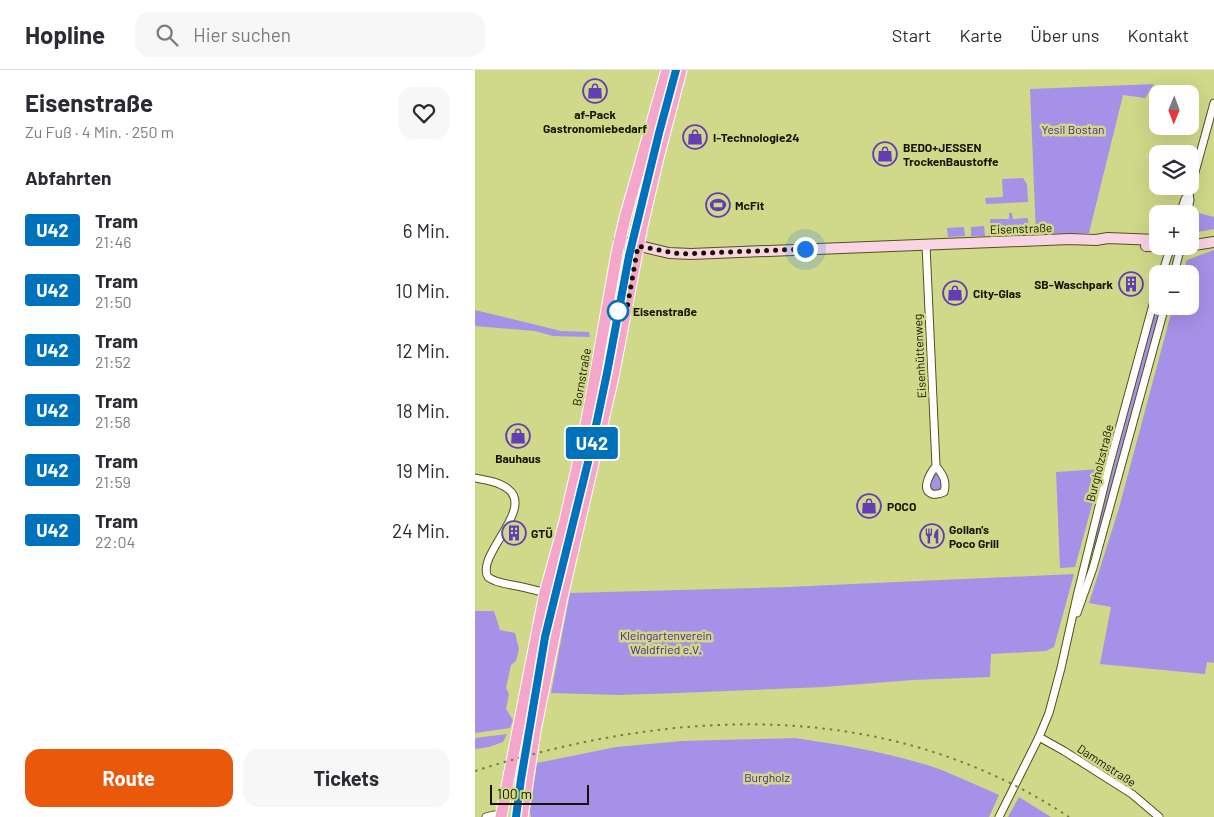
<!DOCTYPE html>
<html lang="de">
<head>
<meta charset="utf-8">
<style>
	body { margin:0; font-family:Barlow,sans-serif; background:#f7f7f7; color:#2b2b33; height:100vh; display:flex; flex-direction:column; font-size:19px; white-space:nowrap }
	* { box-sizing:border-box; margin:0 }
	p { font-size:16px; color:#7c7c81 }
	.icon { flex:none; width:28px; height:28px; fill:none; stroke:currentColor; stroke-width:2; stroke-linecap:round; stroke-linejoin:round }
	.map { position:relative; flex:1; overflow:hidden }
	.panel { display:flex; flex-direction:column; background:#fff; width:475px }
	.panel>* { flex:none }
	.badge { padding:0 10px; border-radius:4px; font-size:18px; line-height:32px }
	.needle { width:32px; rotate:181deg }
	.controls { position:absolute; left:674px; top:15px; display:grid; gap:10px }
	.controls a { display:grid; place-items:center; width:50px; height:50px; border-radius:10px; background:#fff; box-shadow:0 5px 20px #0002; font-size:25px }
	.scale { position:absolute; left:15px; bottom:12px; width:99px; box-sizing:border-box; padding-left:5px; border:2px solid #131500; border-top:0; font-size:14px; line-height:18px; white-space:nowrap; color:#131500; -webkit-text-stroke:4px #d0d989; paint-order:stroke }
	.you { position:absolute; width:25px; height:25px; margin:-12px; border:4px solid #fff; border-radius:50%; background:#1a73e8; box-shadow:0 0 0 8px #1a73e833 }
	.map>.badge { position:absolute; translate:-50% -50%; box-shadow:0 0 0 2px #fff }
	h2 { padding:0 25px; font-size:19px; line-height:45px }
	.round { display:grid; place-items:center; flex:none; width:52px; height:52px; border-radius:15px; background:#f7f7f7 }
	.headline { display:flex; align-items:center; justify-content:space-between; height:85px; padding:0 25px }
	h1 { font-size:24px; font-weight:700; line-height:38px }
	.action { display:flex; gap:10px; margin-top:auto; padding:10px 25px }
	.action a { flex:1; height:58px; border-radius:15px; background:#ea580c; color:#fff; font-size:20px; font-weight:700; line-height:58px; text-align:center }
	.action a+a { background:#f7f7f7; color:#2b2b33 }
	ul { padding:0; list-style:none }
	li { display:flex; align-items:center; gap:15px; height:60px; padding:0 25px }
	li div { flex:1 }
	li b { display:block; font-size:19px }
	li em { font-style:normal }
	li .badge { min-width:55px; font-weight:700; text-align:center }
	header { display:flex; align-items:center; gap:30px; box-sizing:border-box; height:70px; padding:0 25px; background:#fff; border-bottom:1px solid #e1e1e2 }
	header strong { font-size:24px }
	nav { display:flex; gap:28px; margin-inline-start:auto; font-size:18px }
	.search { width:350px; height:45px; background:#f7f7f7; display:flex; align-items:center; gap:12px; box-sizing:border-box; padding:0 18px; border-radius:15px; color:#7c7c81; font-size:19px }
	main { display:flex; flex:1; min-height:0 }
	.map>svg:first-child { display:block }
</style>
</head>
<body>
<header>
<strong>Hopline</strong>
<div class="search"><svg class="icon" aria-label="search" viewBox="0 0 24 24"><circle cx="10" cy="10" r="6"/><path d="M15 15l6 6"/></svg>Hier suchen</div>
<nav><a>Start</a><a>Karte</a><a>Über uns</a><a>Kontakt</a></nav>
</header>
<main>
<section class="panel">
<div class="headline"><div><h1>Eisenstraße</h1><p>Zu Fuß · 4 Min. · 250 m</p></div><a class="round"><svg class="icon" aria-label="heart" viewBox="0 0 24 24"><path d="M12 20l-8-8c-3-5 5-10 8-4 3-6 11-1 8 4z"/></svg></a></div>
<h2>Abfahrten</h2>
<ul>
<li><span class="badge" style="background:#0072bc;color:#fff">U42</span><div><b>Tram</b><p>21:46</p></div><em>6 Min.</em></li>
<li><span class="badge" style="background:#0072bc;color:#fff">U42</span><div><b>Tram</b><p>21:50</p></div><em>10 Min.</em></li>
<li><span class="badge" style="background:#0072bc;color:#fff">U42</span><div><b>Tram</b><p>21:52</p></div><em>12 Min.</em></li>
<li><span class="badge" style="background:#0072bc;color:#fff">U42</span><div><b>Tram</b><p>21:58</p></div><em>18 Min.</em></li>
<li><span class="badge" style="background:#0072bc;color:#fff">U42</span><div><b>Tram</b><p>21:59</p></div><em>19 Min.</em></li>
<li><span class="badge" style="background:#0072bc;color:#fff">U42</span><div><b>Tram</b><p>22:04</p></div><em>24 Min.</em></li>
</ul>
<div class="action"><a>Route</a><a>Tickets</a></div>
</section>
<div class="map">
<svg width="739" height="747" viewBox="0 0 739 747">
	<rect width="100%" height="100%" fill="#d0d989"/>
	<g fill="#a591e7">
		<path d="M679 14 670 28 648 25 614 163 561 164 555 19Z"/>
		<path d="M548 108 552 114 553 132 511 134 510 128 528 127 527 109Z"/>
		<path d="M534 143H537L538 149 553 148 554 164 515 165V149H534Z"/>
		<path d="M724 143 739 147V159L723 162 719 161Z"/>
		<path d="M509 156 510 166H496V157Z"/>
		<path d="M489 157 490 166 473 167 472 158Z"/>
		<path d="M739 180V593L732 592 730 604 625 594 636 537 614 533 644 438 698 236H715V204H707L712 190Z"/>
		<path d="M682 233V236H687L621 478H619L617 477Z"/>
		<path d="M0 240 86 261 114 262 115 267 78 266 60 261 0 256Z"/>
		<path d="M627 399 600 497 585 498 581 402Z"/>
		<path d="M461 403 467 414 465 419 461 421 458 420 455 415 460 404Z"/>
		<path d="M599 504 579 577 571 581 516 584 515 607 437 610 349 617 204 623 143 625 76 623 95 523 312 517Z"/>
		<path d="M0 541H19L25 560 40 563 44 579 41 591 36 595 31 618 34 624 31 639 38 650 35 658 0 663Z"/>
		<path d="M32 664 28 672 14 677 0 679V668Z"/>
		<path d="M320 668C368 675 417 683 464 699 484 707 504 716 524 725L514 747H56L55 741 62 693 141 677 207 671Z"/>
		<path d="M544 727 576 747H533Z"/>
	</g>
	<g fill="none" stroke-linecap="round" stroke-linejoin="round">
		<g stroke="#4f5417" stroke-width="9">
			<g id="street">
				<path d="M705 144 710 129 714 124 739 33"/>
				<path d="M712 144 715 130 714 124"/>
				<path d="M451 175 461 396C468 405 472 411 469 422 465 424 462 425 457 424 445 419 456 402 461 396"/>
				<path d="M687 204 696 176"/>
				<path d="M699 204 706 176"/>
				<path d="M0 408C11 410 24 412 33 419 60 439 0 486 13 507 20 513 33 514 42 516 57 519 72 523 87 527"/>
				<path d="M602 543 618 498 690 236"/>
				<path d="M564 667 589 681 657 724 684 747"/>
				<path d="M11 747 19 745H27"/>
				<path d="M524 747 564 667 574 643 586 598 602 526 634 396 682 220"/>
			</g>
		</g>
		<g stroke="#4f5417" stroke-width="12">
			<g id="secondary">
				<path d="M144 171 194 183 216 184 595 169 621 170 633 168 682 170"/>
				<path d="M671 176 706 177 739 172"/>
			</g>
		</g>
		<g stroke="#fff" stroke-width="13">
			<g id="primary">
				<path d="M26 747 70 523 90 451 106 381 120 307 142 183 150 148 192 0"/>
				<path d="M47 747 60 661 87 527 138 307 167 156 183 88 206 0"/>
			</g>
		</g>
		<use href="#street" stroke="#fff" stroke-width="7"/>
		<use href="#secondary" stroke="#fad3e5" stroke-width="10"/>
		<use href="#primary" stroke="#f5a7cb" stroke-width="11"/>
		<g stroke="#767b48" stroke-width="2" stroke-dasharray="2.5 5" stroke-linecap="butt">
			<path d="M0 701C201 637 412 627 594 747"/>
			<path d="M41 747 46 709 70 567 115 384 129 318 143 241 156 174 167 136 184 63 201 0"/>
		</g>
	</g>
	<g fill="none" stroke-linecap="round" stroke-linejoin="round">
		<g stroke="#fff" stroke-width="11">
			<path id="line" d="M41 747 46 709 70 567 115 384 132 303 154 186 184 63 201 0"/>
		</g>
		<use href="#line" stroke="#0072bc" stroke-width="8"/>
		<path stroke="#131500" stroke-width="5" stroke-dasharray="0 9" d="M143 241 151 244 163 176 205 184 330 179"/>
	</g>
	<defs>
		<g id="shop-ring" transform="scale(1.25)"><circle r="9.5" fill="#d0d989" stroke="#643cb4" stroke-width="1.5"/><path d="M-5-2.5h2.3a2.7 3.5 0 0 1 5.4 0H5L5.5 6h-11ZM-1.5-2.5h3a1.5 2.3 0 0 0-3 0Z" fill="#643cb4"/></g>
		<g id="stadium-ring" transform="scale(1.25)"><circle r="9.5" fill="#d0d989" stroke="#643cb4" stroke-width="1.5"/><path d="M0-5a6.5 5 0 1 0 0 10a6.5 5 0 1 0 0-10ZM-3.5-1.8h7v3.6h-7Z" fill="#643cb4"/></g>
		<g id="building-ring" transform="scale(1.25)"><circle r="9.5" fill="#d0d989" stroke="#643cb4" stroke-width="1.5"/><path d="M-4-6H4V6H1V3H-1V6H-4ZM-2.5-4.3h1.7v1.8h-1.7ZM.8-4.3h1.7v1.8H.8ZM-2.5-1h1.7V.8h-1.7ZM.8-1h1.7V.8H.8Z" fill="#643cb4"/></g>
		<g id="restaurant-ring" transform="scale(1.25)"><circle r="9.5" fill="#d0d989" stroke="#643cb4" stroke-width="1.5"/><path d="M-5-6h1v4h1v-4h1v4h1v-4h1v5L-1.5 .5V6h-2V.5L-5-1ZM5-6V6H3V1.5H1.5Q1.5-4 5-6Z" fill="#643cb4"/></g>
	</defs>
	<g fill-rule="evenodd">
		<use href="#shop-ring" x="120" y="21"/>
		<use href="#shop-ring" x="220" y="67"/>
		<use href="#shop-ring" x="410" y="84"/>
		<use href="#stadium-ring" x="243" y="135"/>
		<use href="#building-ring" x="656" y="214"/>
		<use href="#shop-ring" x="480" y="223"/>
		<use href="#shop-ring" x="43" y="366"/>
		<use href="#shop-ring" x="394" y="436"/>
		<use href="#building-ring" x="39" y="463"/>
		<use href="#restaurant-ring" x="457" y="466"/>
	</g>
	<circle fill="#fff" stroke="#0072bc" stroke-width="2.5" cx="143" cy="241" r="10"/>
	<g text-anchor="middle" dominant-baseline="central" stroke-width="5" stroke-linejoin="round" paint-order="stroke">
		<g font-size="12" font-weight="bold" fill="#131500" stroke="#d0d989" text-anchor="start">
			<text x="120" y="44" text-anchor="middle">af-Pack<tspan x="120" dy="14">Gastronomiebedarf</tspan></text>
			<text x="238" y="67">I-Technologie24</text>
			<text x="428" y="77">BEDO+JESSEN<tspan x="428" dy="14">TrockenBaustoffe</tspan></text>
			<text x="260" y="135">McFit</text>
			<text x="638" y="214" text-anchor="end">SB-Waschpark</text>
			<text x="498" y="223">City-Glas</text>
			<text x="43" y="388" text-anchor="middle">Bauhaus</text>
			<text x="412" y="436">POCO</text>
			<text x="474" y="459">Gollan's<tspan x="474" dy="14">Poco Grill</tspan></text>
			<text x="56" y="463">GTÜ</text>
		</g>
		<g font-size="12" fill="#4e1d98" stroke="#d0d989">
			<text x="598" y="59">Yesil Bostan</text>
			<text x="191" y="565">Kleingartenverein<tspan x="191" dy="14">Waldfried e.V.</tspan></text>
			<text x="292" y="707">Burgholz</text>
		</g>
		<g font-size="12" fill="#131500" stroke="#d0d989">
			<text transform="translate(546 158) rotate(-2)">Eisenstraße</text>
			<text transform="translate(444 286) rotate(-93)">Eisenhüttenweg</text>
			<text transform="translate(106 307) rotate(-80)">Bornstraße</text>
			<text transform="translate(624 393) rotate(-76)">Burgholzstraße</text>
			<text transform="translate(632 695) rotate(33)">Dammstraße</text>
		</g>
		<g font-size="12" font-weight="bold" fill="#131500" stroke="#d0d989" text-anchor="start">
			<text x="158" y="241">Eisenstraße</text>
		</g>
	</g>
</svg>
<div class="controls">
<a><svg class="needle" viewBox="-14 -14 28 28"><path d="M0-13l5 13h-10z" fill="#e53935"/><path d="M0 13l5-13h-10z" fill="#7c7c81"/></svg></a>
<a><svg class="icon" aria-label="layers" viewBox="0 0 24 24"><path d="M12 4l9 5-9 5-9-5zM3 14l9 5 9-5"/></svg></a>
<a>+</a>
<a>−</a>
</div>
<div class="scale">100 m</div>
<div class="you" style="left:330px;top:179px"></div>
<b class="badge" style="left:117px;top:373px;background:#0072bc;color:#fff">U42</b>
</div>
</main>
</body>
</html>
